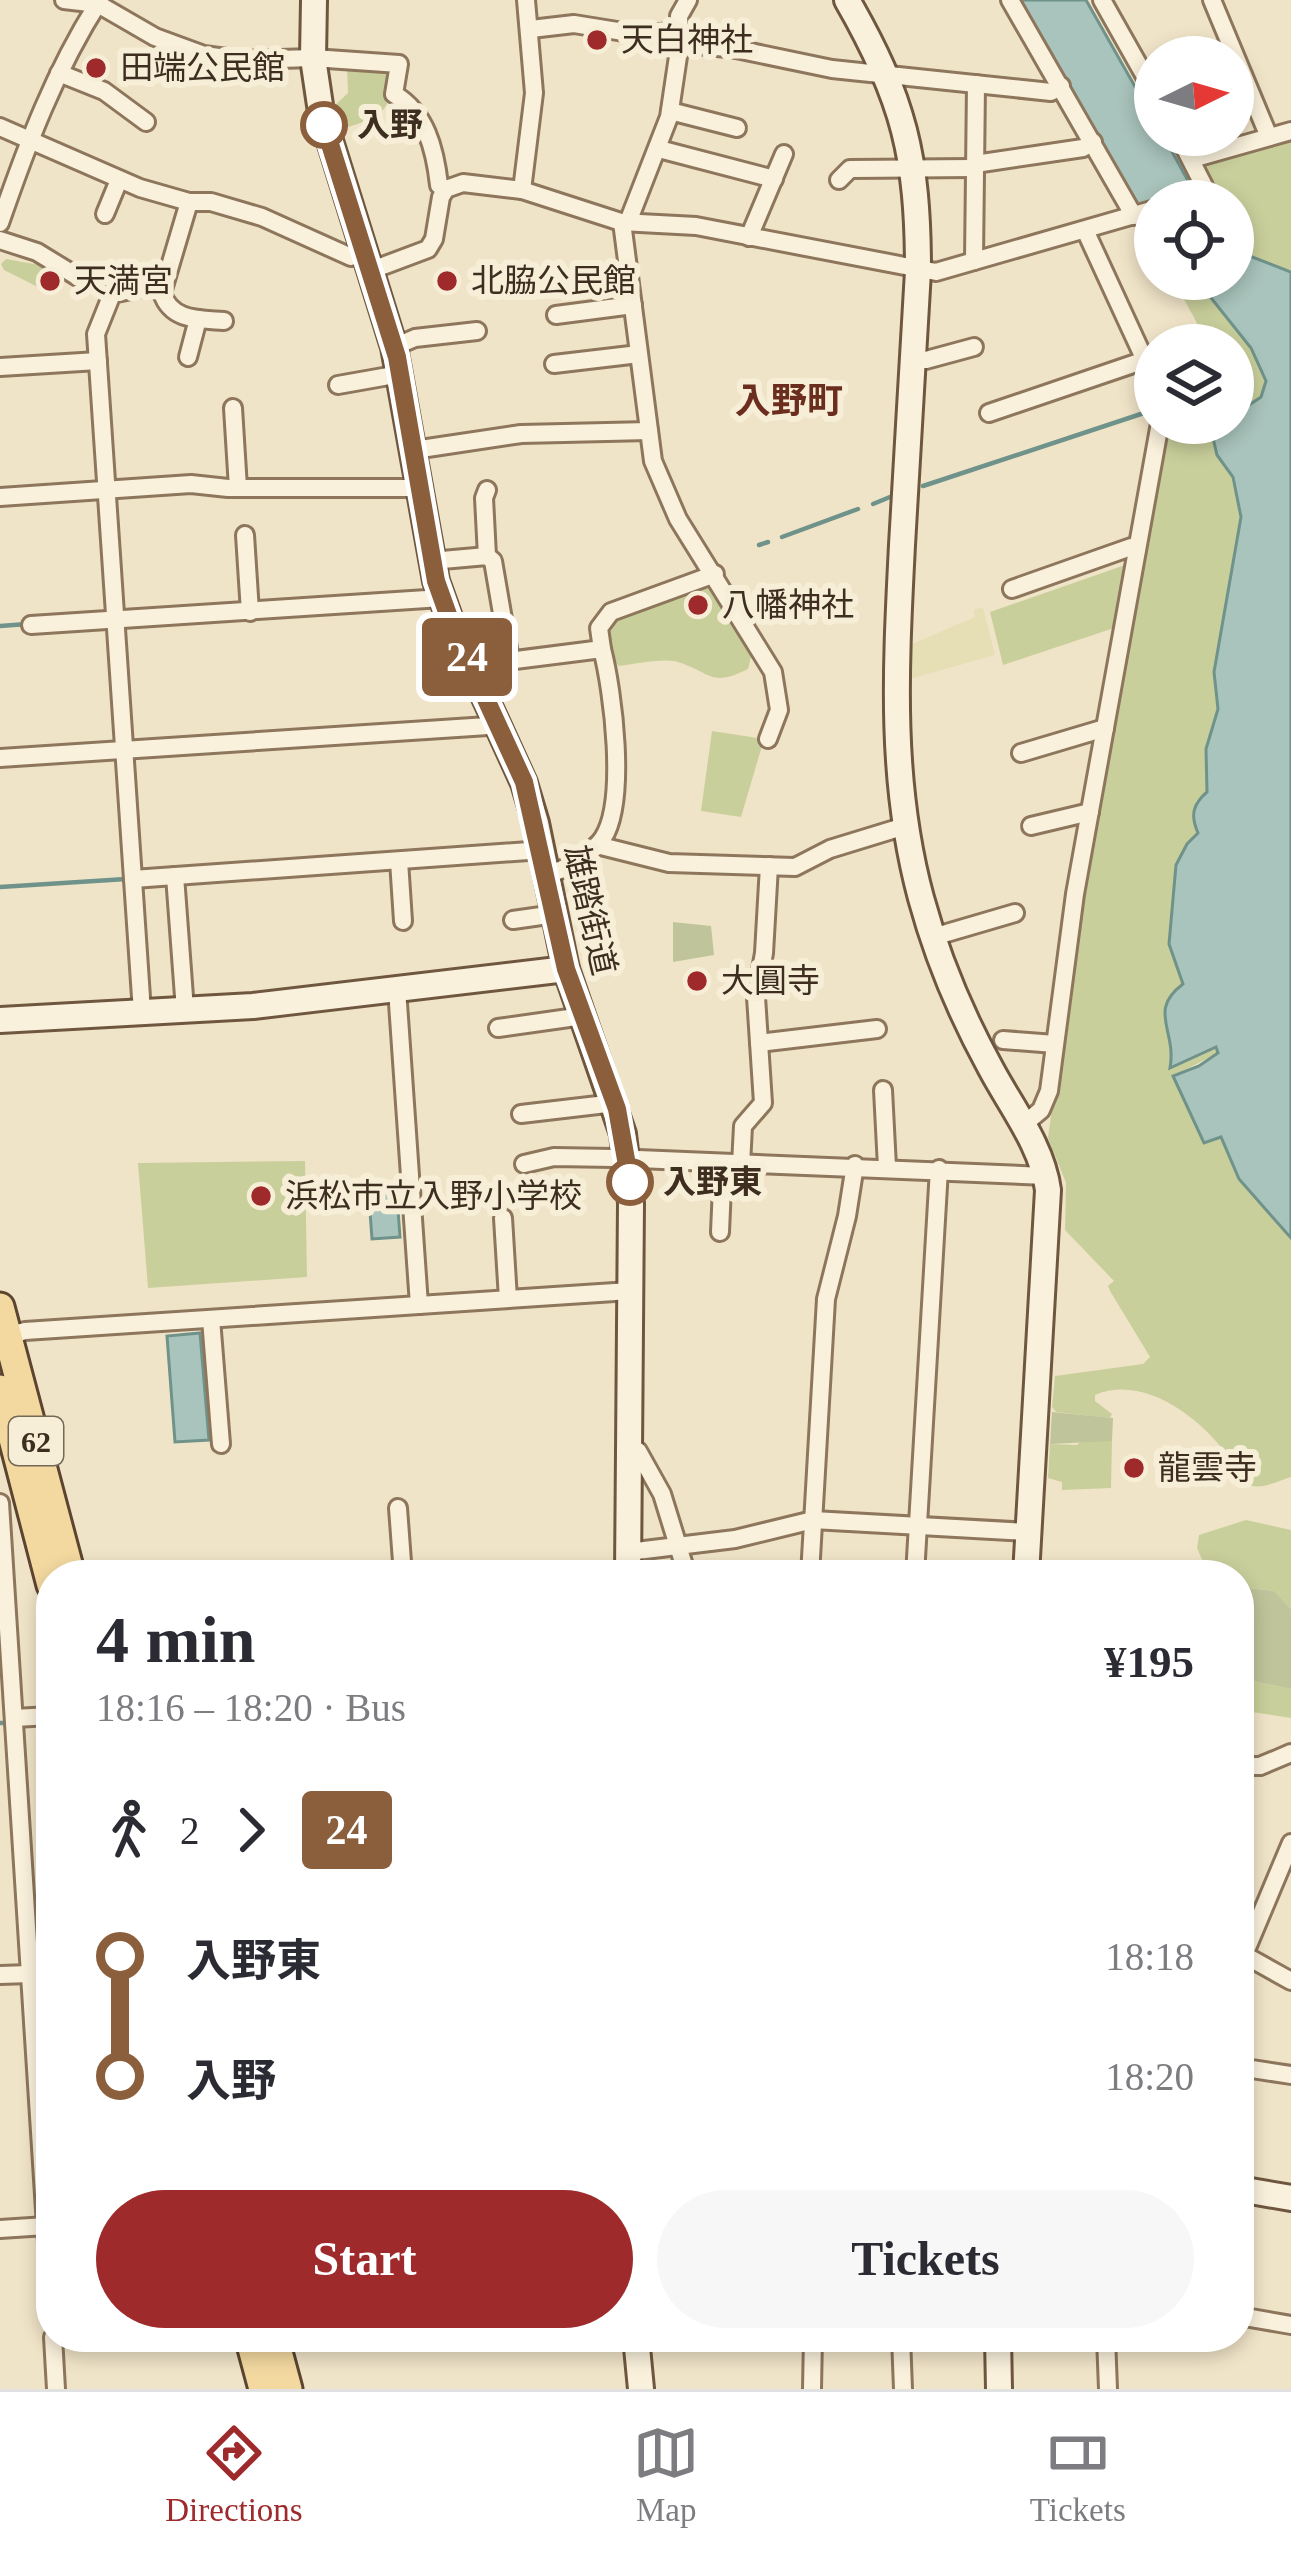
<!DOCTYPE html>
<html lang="en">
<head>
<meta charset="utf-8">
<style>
	body { margin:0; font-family:"Times New Roman","Noto Sans JP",serif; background:#f7f7f7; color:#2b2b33; height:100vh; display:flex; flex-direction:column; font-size:45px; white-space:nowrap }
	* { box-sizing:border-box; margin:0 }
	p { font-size:39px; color:#7c7c81 }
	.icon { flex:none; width:66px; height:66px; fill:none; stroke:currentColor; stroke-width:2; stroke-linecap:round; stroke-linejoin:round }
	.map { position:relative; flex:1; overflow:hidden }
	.sheet { position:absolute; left:36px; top:1560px; width:1218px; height:792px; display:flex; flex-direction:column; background:#fff; border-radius:48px; box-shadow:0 6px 18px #0003 }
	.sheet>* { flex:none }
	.badge { padding:0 24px; border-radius:9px; font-size:42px; line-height:78px }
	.needle { width:78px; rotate:85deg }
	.controls { position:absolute; left:1134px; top:36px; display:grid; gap:24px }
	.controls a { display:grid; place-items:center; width:120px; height:120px; border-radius:50%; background:#fff; box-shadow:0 6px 18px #0003; font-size:60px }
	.map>.badge { position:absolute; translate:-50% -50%; box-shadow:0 0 0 6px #fff }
	.legs { display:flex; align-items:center; gap:18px; height:132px; padding:0 60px; font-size:39px }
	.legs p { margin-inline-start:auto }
	.headline { display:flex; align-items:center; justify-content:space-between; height:204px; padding:0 60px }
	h1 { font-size:66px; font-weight:700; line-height:90px }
	.button { display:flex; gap:24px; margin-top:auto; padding:24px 60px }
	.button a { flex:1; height:138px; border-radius:72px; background:#9e2a2b; color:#fff; font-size:48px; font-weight:700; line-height:138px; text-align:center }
	.button a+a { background:#f7f7f7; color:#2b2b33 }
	ul { padding:0 60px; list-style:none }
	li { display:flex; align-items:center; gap:42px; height:120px; font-size:45px }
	li i { display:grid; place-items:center; width:18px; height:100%; margin:0 15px; background:currentColor }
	li i::after { content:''; width:30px; height:30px; margin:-15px; border:9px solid; border-radius:50%; background:#fff }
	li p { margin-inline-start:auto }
	li:first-child i { background:linear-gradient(#0000 50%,currentColor 0) }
	li:last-child i { background:linear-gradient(currentColor 50%,#0000 0) }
	.menu { display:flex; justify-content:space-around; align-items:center; height:168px; border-top:3px solid #e1e1e2; background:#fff; font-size:33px; color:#7c7c81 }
	.menu a { display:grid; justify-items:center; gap:6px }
	.menu .on { color:#9e2a2b }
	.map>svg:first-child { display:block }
</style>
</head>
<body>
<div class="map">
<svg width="1291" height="2389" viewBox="0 0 1291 2389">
	<rect width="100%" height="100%" fill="#f0e4c8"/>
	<g fill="#e6deb5">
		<path d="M983 607 995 655 910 679 912 644 975 617 974 610Z"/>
		<path d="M51 1889V1962L36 1963 32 1890Z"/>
	</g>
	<g fill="#c9cf9b">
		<path d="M347 67 386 70C399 111 377 119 341 129L335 126 332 108 348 93Z"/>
		<path d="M1291 136V271L1243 253 1233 257V201H1200L1217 192 1204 162Z"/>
		<path d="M6 259 45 266 64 275 60 291 52 294 4 270 1 264Z"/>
		<path d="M1177 279H1196L1251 348 1266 381 1261 397 1233 417V345H1209L1174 281Z"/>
		<path d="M1166 423H1228L1215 433 1233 477 1241 516 1214 672 1218 709 1206 749 1207 792 1196 801 1198 832 1181 853 1169 944 1183 984C1151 1008 1175 1032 1171 1067 1187 1061 1200 1050 1216 1046L1218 1053 1173 1076 1203 1142 1221 1137 1239 1180 1291 1238V1477C1278 1481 1258 1492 1246 1483 1236 1477 1232 1462 1225 1452 1198 1416 1142 1374 1095 1395V1401L1112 1414 1110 1418 1056 1412 1052 1407 1055 1376 1143 1364 1150 1357 1110 1291 1108 1286 1114 1281 1065 1230 1066 1183 1048 1138 1081 895Z"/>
		<path d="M1125 565 1114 628 1003 665 990 612Z"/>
		<path d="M711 584 753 649 748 669C712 687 712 674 681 663 665 657 637 664 619 666 605 655 607 638 606 621Z"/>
		<path d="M712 731 764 739 741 817 701 811Z"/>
		<path d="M305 1161 307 1277 148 1288 138 1163Z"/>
		<path d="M1083 1439 1112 1441 1111 1488 1062 1490V1482L1048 1478 1050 1444 1077 1445Z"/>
		<path d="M1246 1520 1291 1530V1609L1274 1591 1239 1587V1575H1189L1191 1569 1205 1566 1197 1548 1199 1535Z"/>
		<path d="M1239 1678 1291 1689V1718L1239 1710Z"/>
	</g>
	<g fill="#bfc49a">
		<path d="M673 922 711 926 714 955 673 962Z"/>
		<path d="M1052 1412 1113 1418 1112 1441 1050 1444Z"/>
		<path d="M1239 1587 1274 1591 1291 1609V1689L1239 1678Z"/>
	</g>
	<g fill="#a9c4bc" stroke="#6f938a" stroke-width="3">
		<path d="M1018 0H1086L1155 122V135H1163L1199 201H1155V225L1145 219Z"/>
		<path d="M1242 253 1291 272V1238L1239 1179 1221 1137 1204 1143 1173 1076 1199 1066 1218 1053 1216 1047 1170 1068C1177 1030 1147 1011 1183 984L1169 944 1176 865 1187 844 1198 833C1190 815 1193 804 1207 792L1206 749 1218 709 1214 672 1241 517 1233 477 1217 455 1213 438 1228 423H1233L1234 415 1261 397 1266 381 1251 348 1196 279H1233V257Z"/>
		<path d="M396 1182 400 1237 372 1239 368 1184Z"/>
		<path d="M200 1333 209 1440 175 1442 167 1336Z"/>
	</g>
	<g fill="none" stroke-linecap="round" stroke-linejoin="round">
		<g stroke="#6f938a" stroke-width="4.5">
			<path d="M923 486 1153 410"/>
			<path d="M873 504 890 497"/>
			<path d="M782 537 858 509"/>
			<path d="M759 545 768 542"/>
			<path d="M0 626 27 624"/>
			<path d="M0 887 126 879"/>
			<path d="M0 1723H5"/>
		</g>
		<g stroke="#8d765c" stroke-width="22">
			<g id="street">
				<path d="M64 0 98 4 155 37 204 55 241 60 313 58 399 64 394 94C426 113 435 149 439 185L446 189"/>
				<path d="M1010 0 1134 216"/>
				<path d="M1102 0 1155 94"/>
				<path d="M1212 0 1269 137"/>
				<path d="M531 29 574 24 636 34 679 32"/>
				<path d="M680 42 679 16 688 0"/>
				<path d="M59 73 104 91 146 122"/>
				<path d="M670 111 737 128"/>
				<path d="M0 127 140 188 189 202H211L262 217 351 257 366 252"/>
				<path d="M1178 135 1204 186 1197 195 1179 201"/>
				<path d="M659 149 774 179"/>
				<path d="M1192 159 1291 131"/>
				<path d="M975 164 1083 148 1093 142"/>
				<path d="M839 180 850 169 974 168"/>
				<path d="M522 190 534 93 526 0"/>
				<path d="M189 202 162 293C171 321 199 319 224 321"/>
				<path d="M105 214 119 180"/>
				<path d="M622 222 653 461 678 519 773 672 779 710 768 739"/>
				<path d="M628 222 669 117 680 43 736 49 832 69 1051 92 1061 86"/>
				<path d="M0 223C27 145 55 70 100 0"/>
				<path d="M1085 230 1155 382"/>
				<path d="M749 237 784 154"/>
				<path d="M0 240 37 252 86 282"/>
				<path d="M974 261 976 84"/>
				<path d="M372 270 428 249 434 239 441 197 446 189 463 183 522 190 621 222 696 226 936 272 1155 209"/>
				<path d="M556 315 633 305"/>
				<path d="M394 347 415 338 477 331"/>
				<path d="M188 357 198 319"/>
				<path d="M913 360H926L974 347"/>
				<path d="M554 364 639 354"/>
				<path d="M0 367 98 361"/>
				<path d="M338 385 400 374"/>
				<path d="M233 408 238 488"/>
				<path d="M989 413 1145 360"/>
				<path d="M414 450 521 434 649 431"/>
				<path d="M487 490 484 498 487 556"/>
				<path d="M0 497 191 484 228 488H419"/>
				<path d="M245 535 250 612"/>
				<path d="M431 561 487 556 493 561 510 660"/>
				<path d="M1012 589 1131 547 1137 549"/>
				<path d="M31 625 442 598"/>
				<path d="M602 649 599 628 611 612 715 574"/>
				<path d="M473 669 484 664 602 649C613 691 627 801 603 838 592 855 566 870 547 874"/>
				<path d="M1021 753 1105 728"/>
				<path d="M0 758 488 726 499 721"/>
				<path d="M1031 826 1090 812"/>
				<path d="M597 845 669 863 795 867 830 849 905 826"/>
				<path d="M399 861 403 921"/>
				<path d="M175 876 185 1010"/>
				<path d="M133 879 542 850"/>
				<path d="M513 920 555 914"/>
				<path d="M933 937 1015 913"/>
				<path d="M397 989 419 1305"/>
				<path d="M142 1012 96 334 112 294 164 283"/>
				<path d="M498 1028 583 1016"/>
				<path d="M1003 1040 1055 1044"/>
				<path d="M759 1043 877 1029"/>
				<path d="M883 1090 887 1167"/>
				<path d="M521 1114 615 1103"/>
				<path d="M1023 1125 1041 1110 1049 1091 1075 894 1160 423"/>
				<path d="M524 1164 554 1157 614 1158 1046 1176"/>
				<path d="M741 1165 743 1126 763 1103 756 997 764 953 769 866"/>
				<path d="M503 1218 508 1299"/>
				<path d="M720 1232 723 1164"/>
				<path d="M211 1319 221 1444"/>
				<path d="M8 1336 25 1331 630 1291"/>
				<path d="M628 1451H638L662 1494 687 1575"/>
				<path d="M0 1503 46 2226H51"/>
				<path d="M398 1508 403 1575"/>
				<path d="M628 1552 735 1539 813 1520 1029 1532"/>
				<path d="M810 1575 826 1299 847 1216 855 1165"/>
				<path d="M915 1575 939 1169"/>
				<path d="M14 1718 51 1716"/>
				<path d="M1239 1766H1260L1291 1753"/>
				<path d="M1239 1952 1291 1981"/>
				<path d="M1244 1955 1291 1843"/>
				<path d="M0 1975 30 1974"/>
				<path d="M1239 2067 1291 2075"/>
				<path d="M0 2229 46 2226 51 2305"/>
				<path d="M1239 2316 1291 2325"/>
				<path d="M53 2337 56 2389"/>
				<path d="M901 2337 903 2389"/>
				<path d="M1106 2337 1108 2389"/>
				<path d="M812 2389 813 2337"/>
			</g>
		</g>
		<g stroke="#6f573f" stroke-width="30">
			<g id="secondary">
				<path d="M314 0 313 58 321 112 394 347 436 581 451 623 524 783 536 823 566 969 623 1134 631 1203 628 1575"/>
				<path d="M847 0C904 99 918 157 918 271 913 362 907 453 902 545 896 665 889 780 921 898 937 957 961 1014 990 1067 1011 1107 1042 1145 1048 1190L1026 1575"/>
				<path d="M0 1020 253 1006 566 969"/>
				<path d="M1239 2189 1291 2198"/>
				<path d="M636 2337 641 2389"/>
				<path d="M998 2337 999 2389"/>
			</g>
		</g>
		<g stroke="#5b4430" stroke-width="33">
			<g id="primary">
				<path d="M0 1307 71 1575"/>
				<path d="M0 1389 51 1585"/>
				<path d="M249 2337 263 2389"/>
				<path d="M274 2337 288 2389"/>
			</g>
		</g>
		<use href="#street" stroke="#faf1dc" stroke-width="16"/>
		<use href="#secondary" stroke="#faf1dc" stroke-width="24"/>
		<use href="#primary" stroke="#f3d9a0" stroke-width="27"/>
	</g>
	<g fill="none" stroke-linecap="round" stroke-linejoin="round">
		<g stroke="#fff" stroke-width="27">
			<path id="line-1" d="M324 125 397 357 436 581 451 623 524 782 566 969 617 1109 630 1182"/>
		</g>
		<use href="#line-1" stroke="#8b5e3c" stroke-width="18"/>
	</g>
	<g fill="#9e2a2b" stroke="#f7eed8" stroke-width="4.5">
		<circle cx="597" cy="40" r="12"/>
		<circle cx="96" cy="68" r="12"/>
		<circle cx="50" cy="281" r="12"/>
		<circle cx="447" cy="281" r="12"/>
		<circle cx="698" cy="605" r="12"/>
		<circle cx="697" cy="981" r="12"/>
		<circle cx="261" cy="1196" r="12"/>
		<circle cx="1134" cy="1468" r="12"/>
	</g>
	<g fill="#fff" stroke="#8b5e3c" stroke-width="6">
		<circle cx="324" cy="125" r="21"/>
		<circle cx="630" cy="1182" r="21"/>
	</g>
	<g text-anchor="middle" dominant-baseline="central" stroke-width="12" stroke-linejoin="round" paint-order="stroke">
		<rect fill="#f7eed8" stroke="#756857" stroke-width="3" x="9" y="1417" width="54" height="48" rx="9"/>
		<g font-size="30" font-weight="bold" fill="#3d2e20">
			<text x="36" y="1441">62</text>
		</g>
		<g font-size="33" fill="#3d2e20" stroke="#f7eed8" text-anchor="start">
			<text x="621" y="40">天白神社</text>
			<text x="120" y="68">田端公民館</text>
			<text x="74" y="281">天満宮</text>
			<text x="471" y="281">北脇公民館</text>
			<text x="722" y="605">八幡神社</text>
			<text x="721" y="981">大圓寺</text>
			<text x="285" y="1196">浜松市立入野小学校</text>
			<text x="1158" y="1468">龍雲寺</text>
		</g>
		<g font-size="33" font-weight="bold" fill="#3d2e20" stroke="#f7eed8" text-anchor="start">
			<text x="357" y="125">入野</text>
			<text x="663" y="1182">入野東</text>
		</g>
		<g font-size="33" fill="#3d2e20" stroke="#f7eed8">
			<text transform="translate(590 910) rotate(77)">雄踏街道</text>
		</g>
		<g font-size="36" font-weight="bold" fill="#6b2e1e" stroke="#f7eed8">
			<text x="789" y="401">入野町</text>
		</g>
	</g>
</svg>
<div class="controls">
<a><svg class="needle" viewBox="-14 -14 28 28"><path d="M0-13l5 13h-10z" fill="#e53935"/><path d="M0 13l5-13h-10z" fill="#7c7c81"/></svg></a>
<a><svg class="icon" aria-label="locate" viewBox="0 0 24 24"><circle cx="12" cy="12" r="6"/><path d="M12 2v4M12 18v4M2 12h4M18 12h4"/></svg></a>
<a><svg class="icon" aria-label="layers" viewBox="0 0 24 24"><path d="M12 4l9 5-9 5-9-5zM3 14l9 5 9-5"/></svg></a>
</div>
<b class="badge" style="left:467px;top:657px;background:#8b5e3c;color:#fff">24</b>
<section class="sheet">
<div class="headline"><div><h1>4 min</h1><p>18:16 – 18:20 · Bus</p></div><b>¥195</b></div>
<div class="legs"><svg class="icon" aria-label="walk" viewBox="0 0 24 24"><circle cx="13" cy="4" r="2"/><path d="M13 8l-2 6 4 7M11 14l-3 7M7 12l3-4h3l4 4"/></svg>2<svg class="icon" aria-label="forward" viewBox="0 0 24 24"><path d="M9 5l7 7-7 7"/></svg><b class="badge" style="background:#8b5e3c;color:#fff">24</b></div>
<ul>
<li><i style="color:#8b5e3c"></i><b>入野東</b><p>18:18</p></li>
<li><i style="color:#8b5e3c"></i><b>入野</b><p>18:20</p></li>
</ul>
<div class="button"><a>Start</a><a>Tickets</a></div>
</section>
</div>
<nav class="menu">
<a class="on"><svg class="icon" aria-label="directions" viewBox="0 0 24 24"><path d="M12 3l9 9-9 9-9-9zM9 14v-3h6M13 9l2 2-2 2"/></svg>Directions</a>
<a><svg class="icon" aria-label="map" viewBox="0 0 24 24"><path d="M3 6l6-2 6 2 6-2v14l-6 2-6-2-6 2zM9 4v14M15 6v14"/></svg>Map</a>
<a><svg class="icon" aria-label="tickets" viewBox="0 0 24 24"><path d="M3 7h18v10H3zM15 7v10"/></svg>Tickets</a>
</nav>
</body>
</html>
